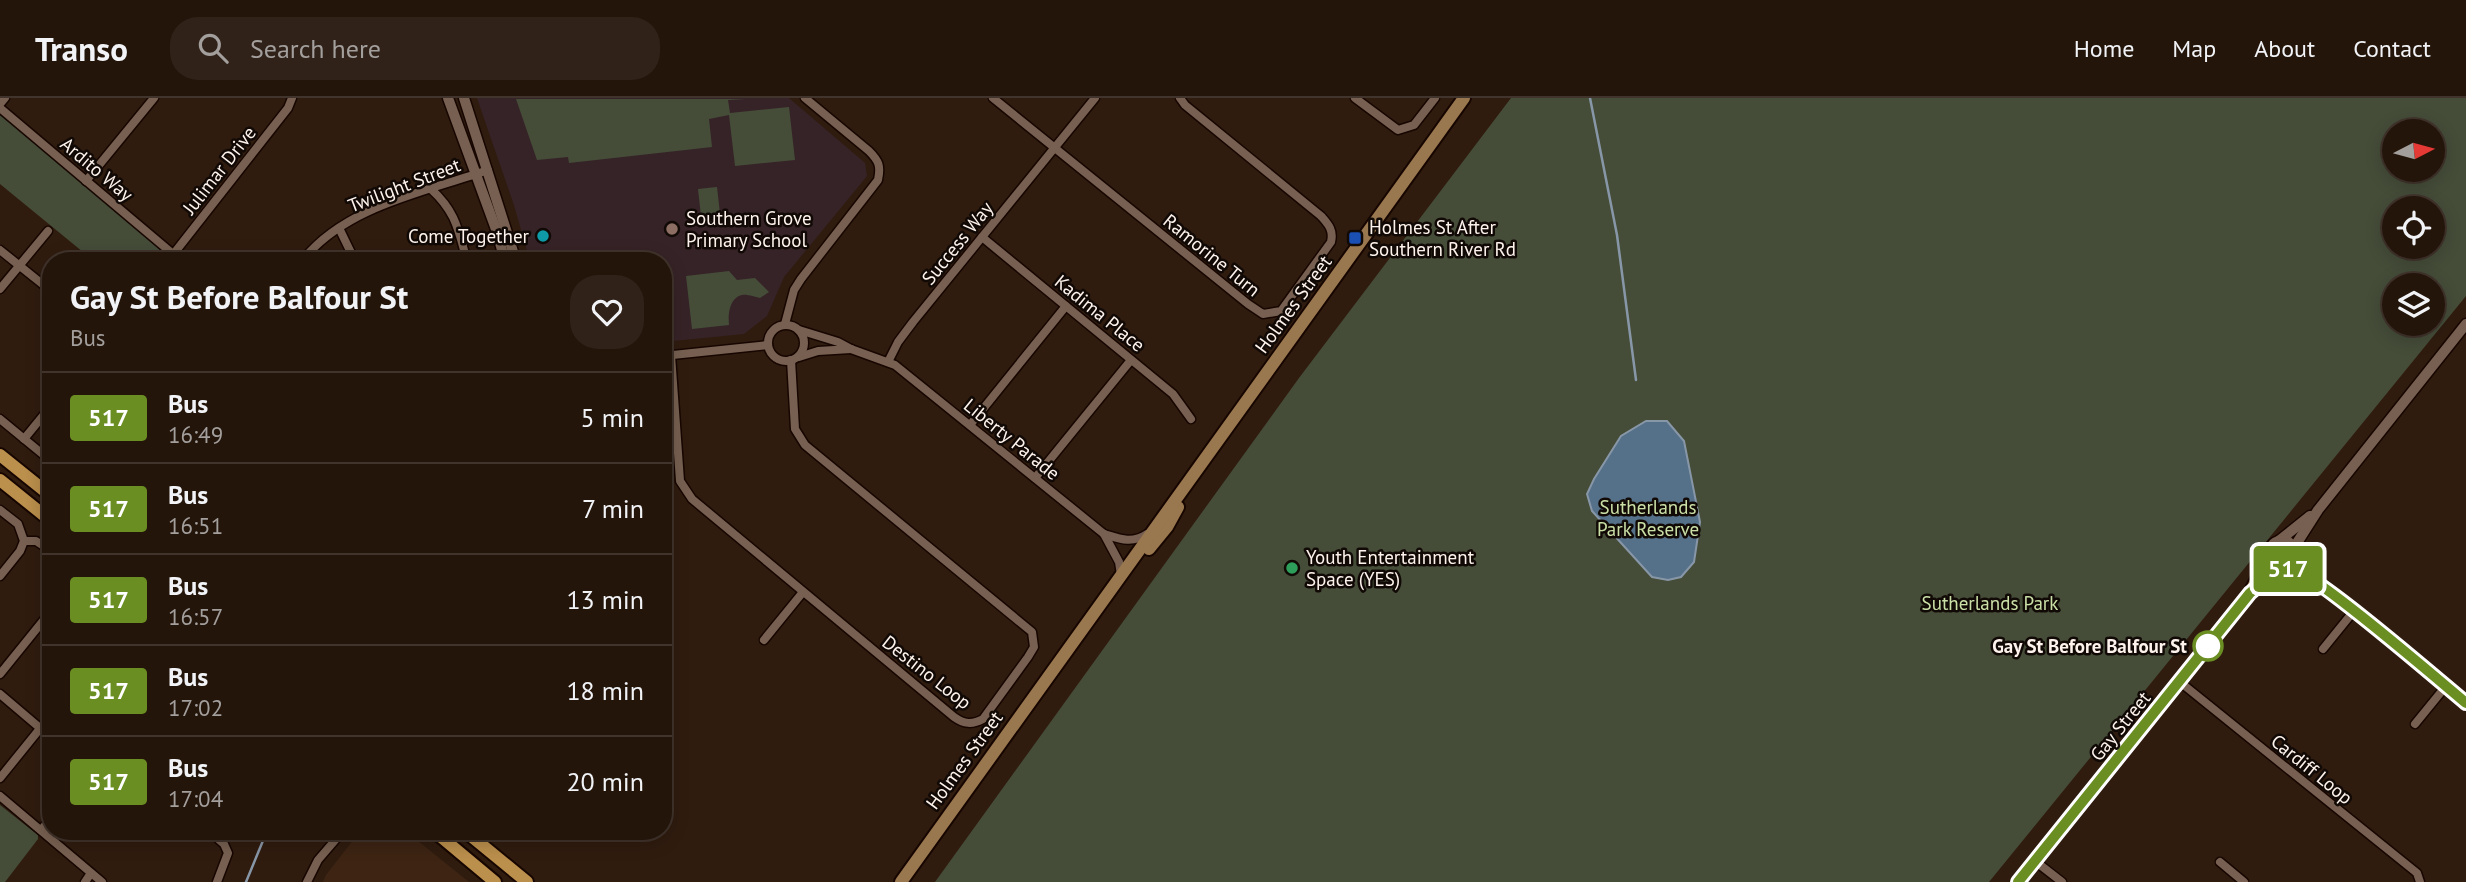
<!DOCTYPE html>
<html lang="en">
<head>
<meta charset="utf-8">
<style>
	body { margin:0; font-family:"PT Sans",sans-serif; background:#302219; color:#f1f3f6; height:100vh; display:flex; flex-direction:column; font-size:26px; white-space:nowrap }
	* { box-sizing:border-box; margin:0 }
	p { font-size:23px; color:#a39f9d }
	.icon { flex:none; width:38px; height:38px; fill:none; stroke:currentColor; stroke-width:2; stroke-linecap:round; stroke-linejoin:round }
	.map { position:relative; flex:1; overflow:hidden }
	.details { position:absolute; left:42px; top:154px; width:630px; height:588px; display:flex; flex-direction:column; background:#24150b; border-radius:28px; box-shadow:0 4px 18px #0003,0 0 0 2px #41342c }
	.details>* { flex:none }
	.badge { padding:0 14px; border-radius:5px; font-size:24px; line-height:46px }
	.needle { width:46px; rotate:84deg }
	.buttons { position:absolute; left:2382px; top:21px; display:grid; gap:14px }
	.buttons a { display:grid; place-items:center; width:63px; height:63px; border-radius:50%; background:#24150b; box-shadow:0 4px 18px #0003,0 0 0 2px #41342c; font-size:35px }
	.map>.badge { position:absolute; translate:-50% -50%; box-shadow:0 0 0 4px #fff }
	.round { display:grid; place-items:center; flex:none; width:74px; height:74px; border-radius:28px; background:#302219 }
	.overview { display:flex; align-items:center; justify-content:space-between; height:119px; padding:0 28px }
	h1 { font-size:33px; font-weight:800; line-height:52px }
	ul { padding:0; list-style:none }
	li { display:flex; align-items:center; gap:21px; height:91px; padding:0 28px; border-top:2px solid #41342c }
	li div { flex:1 }
	li b { display:block; font-size:26px }
	li em { font-style:normal }
	li .badge { min-width:77px; font-weight:700; text-align:center }
	header { display:flex; align-items:center; gap:42px; box-sizing:border-box; height:98px; padding:0 35px; background:#24150b; border-bottom:2px solid #41342c }
	header strong { font-size:33px }
	nav { display:flex; gap:38px; margin-inline-start:auto; font-size:24px }
	.search { width:490px; height:63px; background:#302219; display:flex; align-items:center; gap:18px; box-sizing:border-box; padding:0 24px; border-radius:28px; color:#a39f9d; font-size:26px }
	.map>svg:first-child { display:block }
</style>
</head>
<body>
<header>
<strong>Transo</strong>
<div class="search"><svg class="icon" aria-label="search" viewBox="0 0 24 24"><circle cx="10" cy="10" r="6"/><path d="M15 15l6 6"/></svg>Search here</div>
<nav><a>Home</a><a>Map</a><a>About</a><a>Contact</a></nav>
</header>
<div class="map">
<svg width="2466" height="784" viewBox="0 0 2466 784">
	<rect width="100%" height="100%" fill="#301c0f"/>
	<path fill="#3d2413" d="M369 733 408 735 469 784H323L326 777 354 741Z"/>
	<path fill="#362327" d="M477 0H789L865 65 867 78 784 179 767 218 744 236 663 244V163H530L514 107Z"/>
	<g fill="#454d39" fill-rule="evenodd">
		<path d="M1511 0H2466V198L1989 784H935L1299 280ZM2394 33H2432V72H2394ZM2394 110H2432V149H2394ZM2394 187H2432V226H2394Z"/>
		<path d="M516 1H746L728 2 730 15 789 9 795 62 735 68 729 17 709 21 712 49 569 65 568 59 537 62Z"/>
		<path d="M0 17 169 156 164 163H94L0 86Z"/>
		<path d="M717 89 721 125 702 127 698 91Z"/>
		<path d="M729 173 737 182 755 180 769 194 760 200C755 199 747 196 742 197 729 200 728 217 729 227L692 231 686 178Z"/>
		<path d="M0 707 38 737V741L5 784H0Z"/>
	</g>
	<path fill="#557089" stroke="#8897a7" stroke-width="2" d="M1646 323H1667L1684 343 1700 424 1694 464 1681 479 1668 482 1652 479 1592 413 1587 396 1594 381 1621 338Z"/>
	<g fill="none" stroke-linecap="round" stroke-linejoin="round">
		<g stroke="#8897a7" stroke-width="2.5">
			<path d="M1590 0 1617 137 1636 282"/>
			<path d="M246 784 267 733"/>
		</g>
		<g stroke="#170600" stroke-width="11">
			<g id="minor">
				<path d="M993 0 1248 206 1263 216 1281 213 1331 144C1334 132 1328 126 1321 118L1185 7 1180 0"/>
				<path d="M1355 0 1398 32 1414 27 1435 0"/>
				<path d="M0 6 5 0"/>
				<path d="M0 10 173 156"/>
				<path d="M86 83 154 0"/>
				<path d="M431 91C456 114 458 131 467 163"/>
				<path d="M339 130 355 163"/>
				<path d="M982 139 1173 296 1191 321"/>
				<path d="M0 152 51 193"/>
				<path d="M168 163 288 10 292 0"/>
				<path d="M302 163C345 108 425 94 488 72"/>
				<path d="M0 191 48 133"/>
				<path d="M785 226 794 192 801 181 878 82C881 68 879 63 869 53L805 0"/>
				<circle cx="786" cy="245" r="18"/>
				<path d="M799 232 838 244 851 251 895 267 1104 436C1120 441 1132 446 1147 436"/>
				<path d="M671 257 680 383 692 401 954 619C964 626 972 627 983 621L1028 559 1034 549 1032 534 805 347 795 331 791 262"/>
				<path d="M663 258 768 247"/>
				<path d="M799 259 818 253 851 251"/>
				<path d="M888 264 898 244 913 224 1095 0"/>
				<path d="M0 321 51 363"/>
				<path d="M970 327 1066 208"/>
				<path d="M24 341 51 308"/>
				<path d="M1035 380 1131 262"/>
				<path d="M0 412 18 426 24 443 20 453 0 478"/>
				<path d="M1104 436 1119 464 1121 477"/>
				<path d="M24 443H36L51 453"/>
				<path d="M764 542 803 494"/>
				<path d="M2323 551 2353 514"/>
				<path d="M0 576 51 513"/>
				<path d="M2180 584 2417 775 2420 784"/>
				<path d="M0 596 40 630"/>
				<path d="M2415 626 2446 588"/>
				<path d="M0 680 51 617"/>
				<path d="M0 698 102 784"/>
				<path d="M41 732 51 720"/>
				<path d="M209 733 224 746 228 755 217 784"/>
				<path d="M2035 763 2062 784"/>
				<path d="M2220 764 2244 784"/>
				<path d="M85 784 91 775"/>
				<path d="M307 784 318 762 343 733"/>
			</g>
		</g>
		<g stroke="#170600" stroke-width="13">
			<g id="tertiary">
				<path d="M448 0 497 134 505 163"/>
				<path d="M464 0 516 163"/>
				<path d="M2280 442 2310 418"/>
				<path d="M2295 448 2318 412 2466 226"/>
				<path d="M2298 457 2295 466 2285 472 2274 469 2268 459C2269 447 2275 442 2286 442 2295 447 2308 471 2316 482"/>
				<path d="M2290 470 2318 485 2466 605"/>
			</g>
		</g>
		<g stroke="#170600" stroke-width="16">
			<g id="secondary">
				<path d="M1149 451 1167 429 1178 409"/>
				<path d="M2253 493 2279 471"/>
				<path d="M901 784 1464 0"/>
				<path d="M2018 784 2250 495 2268 459"/>
			</g>
		</g>
		<g stroke="#170600" stroke-width="16">
			<g id="primary">
				<path d="M0 357 51 398"/>
				<path d="M0 382 51 423"/>
				<path d="M434 733 495 784"/>
				<path d="M465 733 527 784"/>
			</g>
		</g>
		<use href="#minor" stroke="#776051" stroke-width="8"/>
		<use href="#tertiary" stroke="#776051" stroke-width="10"/>
		<use href="#secondary" stroke="#99774f" stroke-width="12"/>
		<use href="#primary" stroke="#bb8f4c" stroke-width="12"/>
	</g>
	<g fill="none" stroke-linecap="round" stroke-linejoin="round">
		<g stroke="#fff" stroke-width="16">
			<path id="line" d="M2018 784 2250 495C2261 486 2275 469 2290 470 2310 471 2442 585 2466 605"/>
		</g>
		<use href="#line" stroke="#6b8e23" stroke-width="10"/>
	</g>
	<circle fill="#8d6e63" stroke="#110905" stroke-width="2.5" cx="672" cy="131" r="7"/>
	<circle fill="#0f9aa8" stroke="#110905" stroke-width="2.5" cx="543" cy="138" r="7"/>
	<rect fill="#1a4fb4" stroke="#110905" stroke-width="2.5" x="1348" y="133" width="14" height="14" rx="3.5"/>
	<circle fill="#2e9e5b" stroke="#110905" stroke-width="2.5" cx="1292" cy="470" r="7"/>
	<circle fill="#fff" stroke="#6b8e23" stroke-width="3.5" cx="2208" cy="548" r="14"/>
	<g text-anchor="middle" dominant-baseline="central" stroke-width="5" stroke-linejoin="round" paint-order="stroke">
		<g font-size="19" fill="#fef3ec" stroke="#110905">
			<text transform="translate(97 71) rotate(40)">Ardito Way</text>
			<text transform="translate(219 72) rotate(-52)">Julimar Drive</text>
			<text transform="translate(404 87) rotate(-21)">Twilight Street</text>
			<text transform="translate(957 145) rotate(-51)">Success Way</text>
			<text transform="translate(1212 157) rotate(39)">Ramorine Turn</text>
			<text transform="translate(1293 206) rotate(-54)">Holmes Street</text>
			<text transform="translate(1100 215) rotate(39)">Kadima Place</text>
			<text transform="translate(1012 341) rotate(39)">Liberty Parade</text>
			<text transform="translate(927 574) rotate(38)">Destino Loop</text>
			<text transform="translate(2120 628) rotate(-51)">Gay Street</text>
			<text transform="translate(964 662) rotate(-54)">Holmes Street</text>
			<text transform="translate(2312 671) rotate(39)">Cardiff Loop</text>
		</g>
		<g font-size="19" fill="#fef3ec" stroke="#110905" text-anchor="start">
			<text x="686" y="120">Southern Grove<tspan x="686" dy="22">Primary School</tspan></text>
			<text x="1369" y="129">Holmes St After<tspan x="1369" dy="22">Southern River Rd</tspan></text>
			<text x="529" y="138" text-anchor="end">Come Together</text>
			<text x="1306" y="459">Youth Entertainment<tspan x="1306" dy="22">Space (YES)</tspan></text>
		</g>
		<g font-size="19" fill="#cae0a7" stroke="#110905">
			<text x="1648" y="409">Sutherlands<tspan x="1648" dy="22">Park Reserve</tspan></text>
			<text x="1990" y="505">Sutherlands Park</text>
		</g>
		<g font-size="19" font-weight="bold" fill="#fef3ec" stroke="#110905" text-anchor="end">
			<text x="2187" y="548">Gay St Before Balfour St</text>
		</g>
	</g>
</svg>
<div class="buttons">
<a><svg class="needle" viewBox="-14 -14 28 28"><path d="M0-13l5 13h-10z" fill="#e53935"/><path d="M0 13l5-13h-10z" fill="#a39f9d"/></svg></a>
<a><svg class="icon" aria-label="locate" viewBox="0 0 24 24"><circle cx="12" cy="12" r="6"/><path d="M12 2v4M12 18v4M2 12h4M18 12h4"/></svg></a>
<a><svg class="icon" aria-label="layers" viewBox="0 0 24 24"><path d="M12 4l9 5-9 5-9-5zM3 14l9 5 9-5"/></svg></a>
</div>
<b class="badge" style="left:2288px;top:471px;background:#6b8e23;color:#fff">517</b>
<section class="details">
<div class="overview"><div><h1>Gay St Before Balfour St</h1><p>Bus</p></div><a class="round"><svg class="icon" aria-label="heart" viewBox="0 0 24 24"><path d="M12 20l-8-8c-3-5 5-10 8-4 3-6 11-1 8 4z"/></svg></a></div>
<ul>
<li><span class="badge" style="background:#6b8e23;color:#fff">517</span><div><b>Bus</b><p>16:49</p></div><em>5 min</em></li>
<li><span class="badge" style="background:#6b8e23;color:#fff">517</span><div><b>Bus</b><p>16:51</p></div><em>7 min</em></li>
<li><span class="badge" style="background:#6b8e23;color:#fff">517</span><div><b>Bus</b><p>16:57</p></div><em>13 min</em></li>
<li><span class="badge" style="background:#6b8e23;color:#fff">517</span><div><b>Bus</b><p>17:02</p></div><em>18 min</em></li>
<li><span class="badge" style="background:#6b8e23;color:#fff">517</span><div><b>Bus</b><p>17:04</p></div><em>20 min</em></li>
</ul>
</section>
</div>
</body>
</html>
